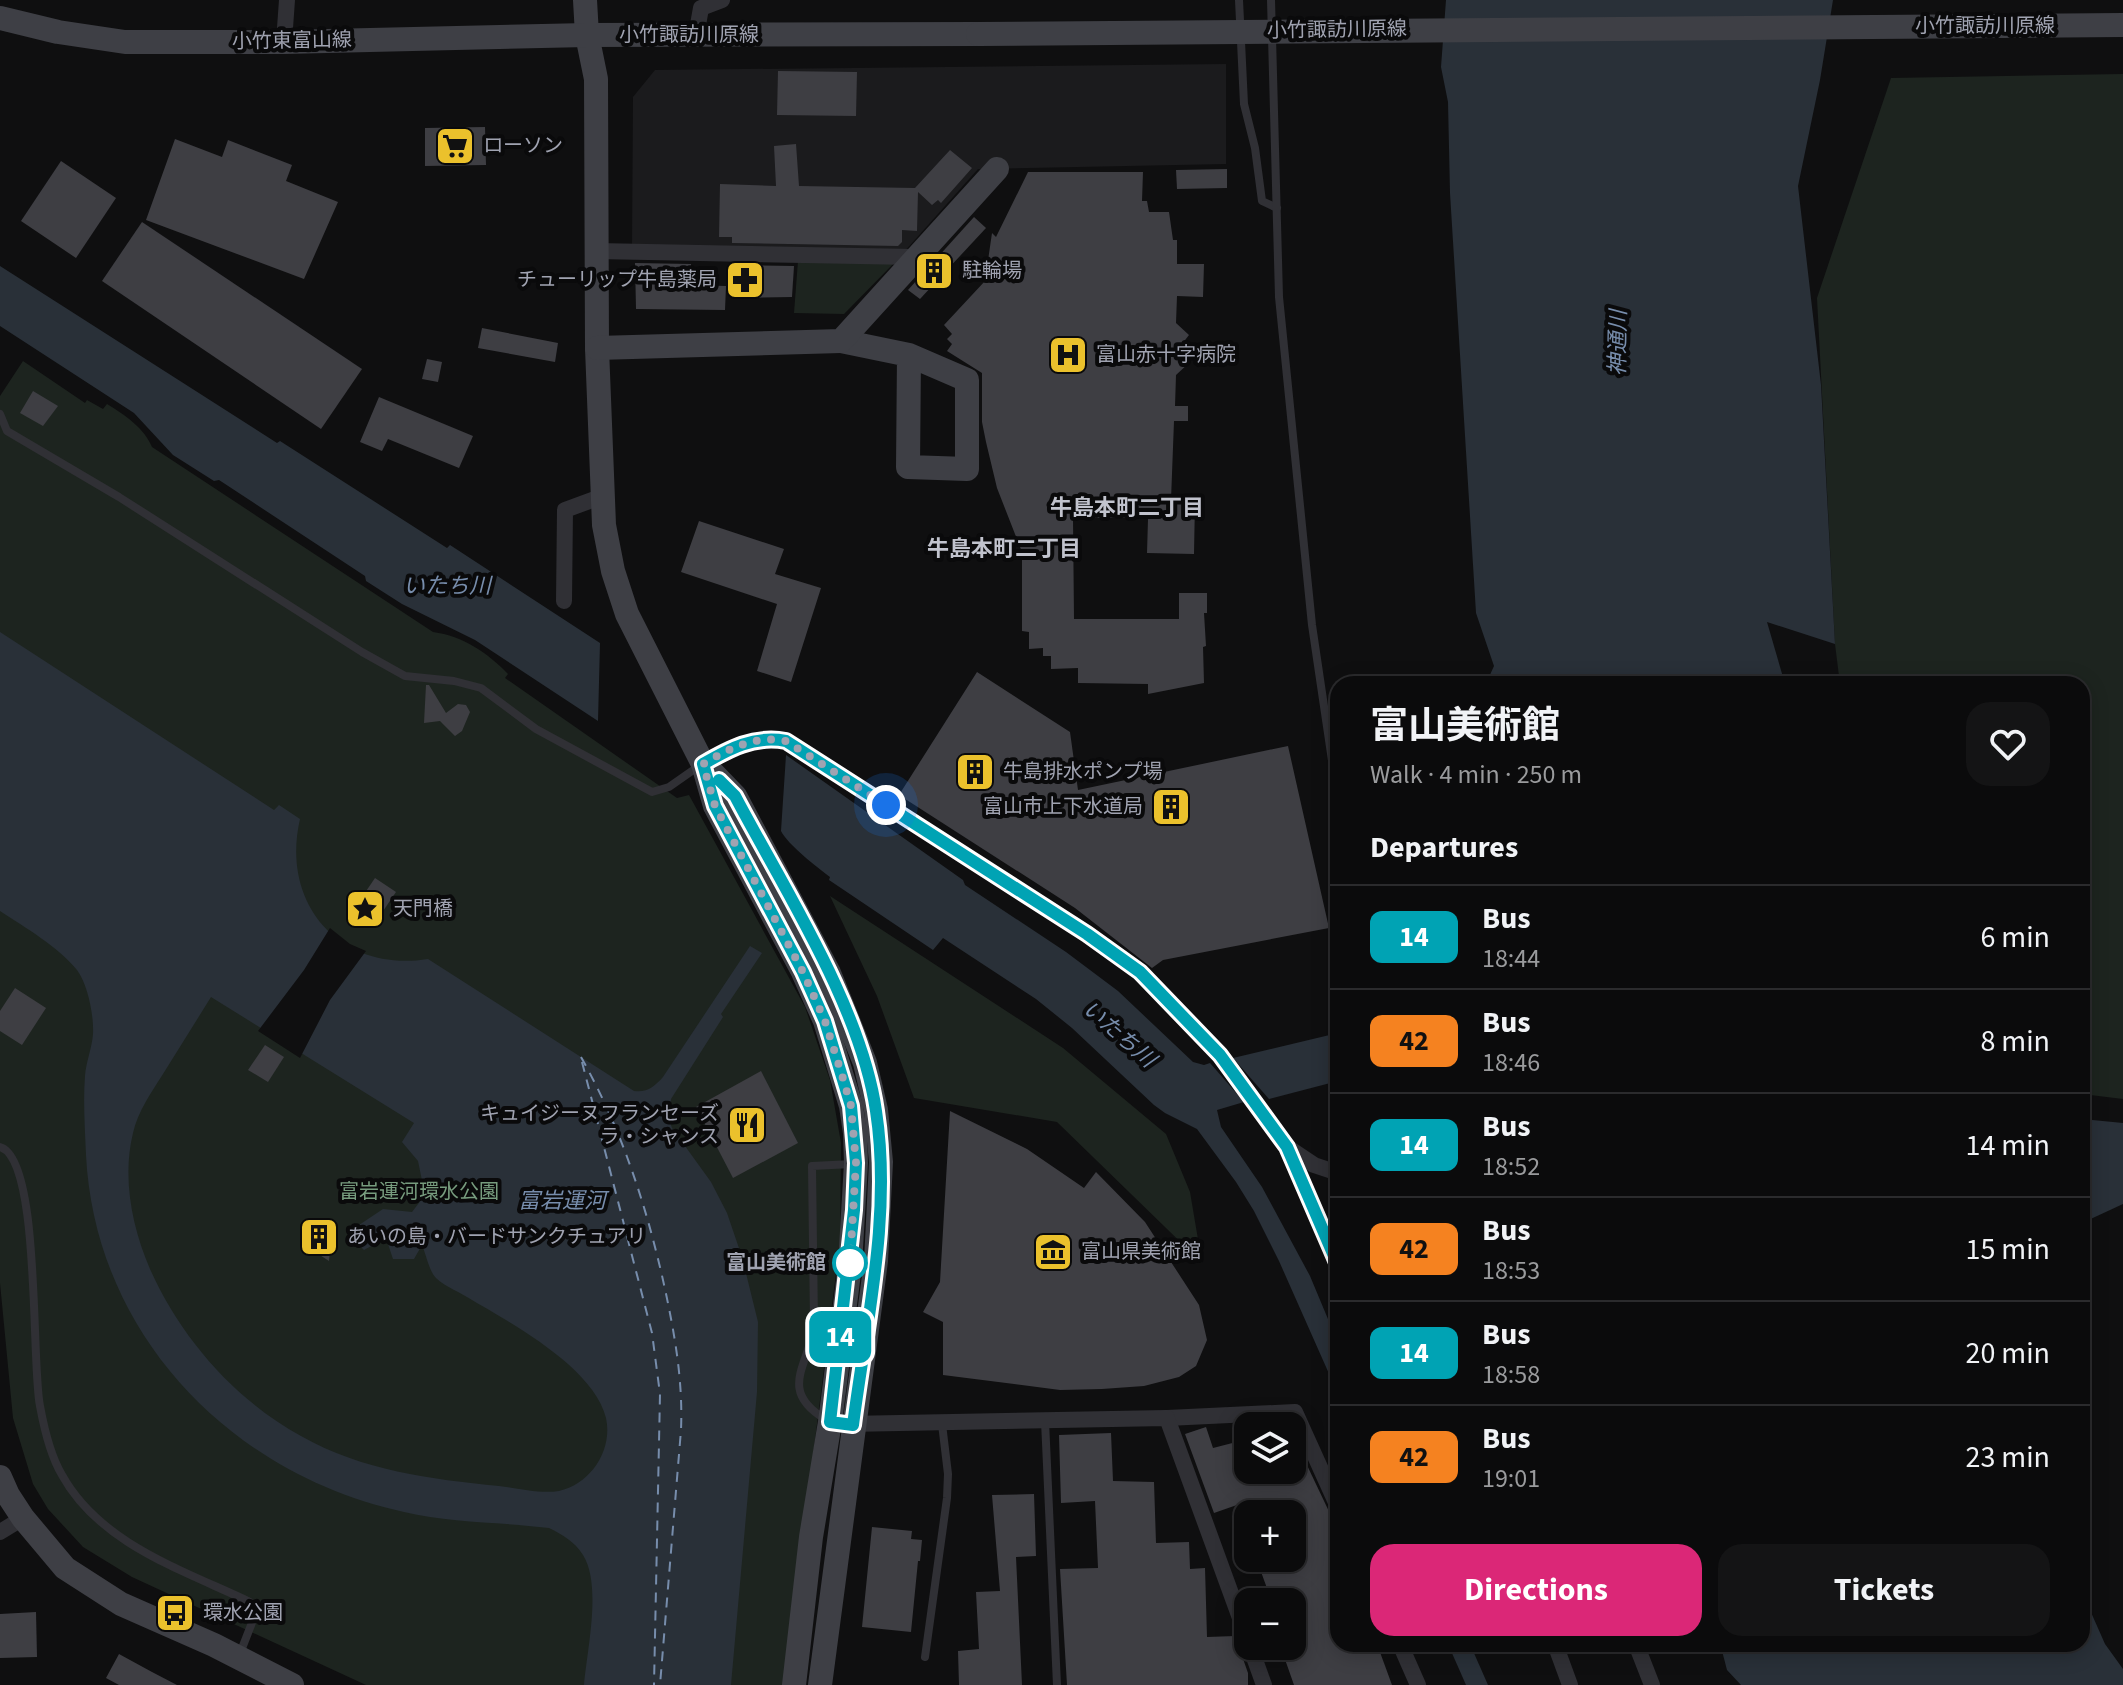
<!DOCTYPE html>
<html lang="en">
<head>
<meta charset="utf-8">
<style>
	body { margin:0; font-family:"Source Sans 3","Noto Sans JP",sans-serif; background:#141415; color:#f1f3f6; height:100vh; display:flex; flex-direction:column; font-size:30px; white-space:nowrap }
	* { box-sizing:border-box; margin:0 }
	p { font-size:26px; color:#9a9b9d }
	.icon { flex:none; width:44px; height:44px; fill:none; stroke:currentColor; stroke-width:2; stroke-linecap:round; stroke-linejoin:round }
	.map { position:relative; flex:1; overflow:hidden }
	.panel { position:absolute; left:1330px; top:676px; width:760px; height:976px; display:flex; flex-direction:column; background:#0b0b0c; border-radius:24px; box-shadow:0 4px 20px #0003,0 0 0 2px #2b2b2d }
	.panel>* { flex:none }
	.badge { padding:0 16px; border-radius:12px; font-size:28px; line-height:52px }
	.buttons { position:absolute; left:1234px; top:1412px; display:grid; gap:16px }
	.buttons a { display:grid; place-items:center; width:72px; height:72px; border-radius:16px; background:#0b0b0c; box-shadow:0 4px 20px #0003,0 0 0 2px #2b2b2d; font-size:40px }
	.you { position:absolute; width:40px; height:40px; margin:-20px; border:6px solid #fff; border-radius:50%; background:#1a73e8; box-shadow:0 0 0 12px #1a73e833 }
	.map>.badge { position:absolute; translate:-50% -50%; box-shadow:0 0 0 4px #fff }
	h2 { padding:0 40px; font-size:30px; line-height:72px }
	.round { display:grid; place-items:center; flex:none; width:84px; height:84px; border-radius:24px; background:#141415 }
	.head { display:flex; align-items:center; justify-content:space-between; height:136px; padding:0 40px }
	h1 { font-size:38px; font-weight:700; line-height:60px }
	.button { display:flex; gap:16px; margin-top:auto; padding:16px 40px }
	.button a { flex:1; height:92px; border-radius:24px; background:#db2777; color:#fff; font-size:32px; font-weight:700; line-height:92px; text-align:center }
	.button a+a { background:#141415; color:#f1f3f6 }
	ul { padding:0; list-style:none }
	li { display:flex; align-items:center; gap:24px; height:104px; padding:0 40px; border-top:2px solid #2b2b2d }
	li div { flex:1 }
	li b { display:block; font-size:30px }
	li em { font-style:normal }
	li .badge { min-width:88px; font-weight:700; text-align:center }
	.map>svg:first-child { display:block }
</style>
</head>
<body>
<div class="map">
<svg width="2123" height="1685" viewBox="0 0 2123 1685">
	<rect width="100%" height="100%" fill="#0f0f10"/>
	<path fill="#1b1b1d" d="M1226 64V164L978 169 904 252 632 246 633 97 655 70Z"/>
	<g fill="#1d241f">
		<path d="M2123 74V1099L2082 1094V684H1840L1835 644 1817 298 1891 78Z"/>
		<path d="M798 261 895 262 844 314 794 313Z"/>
		<path d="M23 361 85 403 87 400 103 409 107 404C124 414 145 429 152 447L433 632C463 636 488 653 508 674L505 678 677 798 689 795 805 1007 830 1080 841 1143 840 1242 784 1685H366L132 1577 83 1547 48 1509 33 1484 13 1418 0 1283V396Z"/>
		<path d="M830 896 1063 1048 1166 1134 1190 1192 1202 1263 1057 1122 914 1098 877 996Z"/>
	</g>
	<g fill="#293038" fill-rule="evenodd">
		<path d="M1446 0H1833L1820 80 1798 186 1821 385 1835 644 1767 622 1785 684H1491L1489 677 1494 666 1476 613 1450 193 1448 102 1441 67Z"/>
		<path d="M0 266 277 443 280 441 447 548 450 545 600 643 598 721 475 640 402 604 366 581 365 576 219 480 214 481 173 455 134 413 0 326Z"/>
		<path d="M0 632 274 810 279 805 300 819C280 905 341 973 428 959L634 1091C647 1093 655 1086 663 1077L750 946 762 953 721 1014 723 1017 671 1099 669 1120 672 1128 711 1182 727 1213 742 1257 758 1322 757 1392 731 1685H584C587 1650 602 1585 583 1555 574 1541 563 1535 549 1528 501 1522 451 1523 404 1512 232 1475 95 1335 86 1155 85 1130 83 1101 85 1076 86 1062 92 1048 93 1034 94 1016 88 985 77 970 57 946 26 928 0 911ZM211 997 414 1123 402 1142 418 1161 425 1195 412 1212 383 1209 353 1229 358 1244 364 1250 386 1238 393 1259H414L422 1245C426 1254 429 1271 436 1278 445 1287 462 1293 472 1300 513 1324 594 1368 606 1418 613 1450 591 1484 559 1491 540 1494 517 1488 499 1486 430 1479 363 1471 301 1436 234 1399 181 1338 150 1269 132 1227 122 1178 133 1133 138 1111 151 1093 163 1074 179 1048 195 1023 211 997Z"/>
		<path d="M786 755 963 880 965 885 1066 952 1118 991 1193 1062 1204 1065 1210 1063 1244 1102 1217 1110 1221 1127 1262 1187 1310 1276 1338 1343V1394L1279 1261 1254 1211 1236 1182 1197 1129 1165 1113 1154 1105 1072 1028 1036 999 943 938 933 950 829 880 830 877C817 867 788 845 781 831Z"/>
		<path d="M1338 1033V1081L1269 1099 1233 1058Z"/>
		<path d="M2082 1119 2123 1123V1204L2082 1223Z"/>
		<path d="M2082 1592 2105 1644 2123 1669V1685H1741L1727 1670 1721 1647 1716 1644H2082Z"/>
		<path d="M1448 1644H1470L1488 1685H1466Z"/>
	</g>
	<path fill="#0f0f10" d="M330 928 350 944 366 951 330 1000 300 1058 258 1031 304 970Z"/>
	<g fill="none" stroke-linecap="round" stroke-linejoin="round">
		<g stroke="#778dac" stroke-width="2" stroke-dasharray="10 8" stroke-linecap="butt">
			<path d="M581 1057C622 1130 647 1207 665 1289 675 1336 683 1381 681 1430L660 1685"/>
			<path d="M582 1062 652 1333 660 1394 654 1685"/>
		</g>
	</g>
	<g fill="#3e3e43">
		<path d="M778 71 857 72 856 116 777 115Z"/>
		<path d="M485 127 486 165 425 166V128Z"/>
		<path d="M175 139 222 157 228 140 292 165 286 181 338 202 304 279 146 220Z"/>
		<path d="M796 144 799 186 915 188 950 150 972 168 941 203 938 200 932 205 918 192 917 231 902 230V242L898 246 732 243V237H719L720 184 776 186 774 146Z"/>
		<path d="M61 161 116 198 76 258 21 221Z"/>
		<path d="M1227 169V188L1177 189 1176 170Z"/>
		<path d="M1028 172H1143L1142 201H1147L1149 212H1169L1173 240H1177V264H1204L1203 297 1177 296 1176 323 1189 335 1182 344 1187 348 1182 354 1190 362 1176 375 1175 406H1188V421H1174L1171 500 1195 501 1194 554 1147 553 1148 519H1139V517L1073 518 1074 619H1179V593H1207V613H1204L1206 646 1203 647 1204 683 1148 694V684L1078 683V668L1051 669V656H1043V648L1029 649V632L1022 631V552L997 488 986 442 982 422V373L947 351 952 344 947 339 952 334 944 325 985 281 992 233 996 237Z"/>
		<path d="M974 217 986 228 920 299 908 290Z"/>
		<path d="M142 222 362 369 321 429 102 281Z"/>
		<path d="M635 263 691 264V285L726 286 725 310 636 309Z"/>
		<path d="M731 265 794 266 792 297 731 298Z"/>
		<path d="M482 328 558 343 555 362 478 348Z"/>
		<path d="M427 359 442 362 438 382 422 379Z"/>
		<path d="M33 391 58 406 43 426 20 413Z"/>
		<path d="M379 397 473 436 459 468 388 439 382 451 360 442Z"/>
		<path d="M699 521 784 549 775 574 821 588 791 682 757 671 777 604 681 572Z"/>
		<path d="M977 672 1070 732 1078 790 1288 746 1329 928 1163 960 1152 968 1075 908 899 795Z"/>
		<path d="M426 685H429L446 713 458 704 466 705 470 712 462 731 455 736 440 721 424 723Z"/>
		<path d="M375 878 396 892 379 917 358 903Z"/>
		<path d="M15 988 46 1008 22 1045 0 1031V1011Z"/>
		<path d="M265 1045 284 1057 268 1082 248 1070Z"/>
		<path d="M761 1071 798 1143 733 1178 696 1107Z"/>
		<path d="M950 1111 1027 1149 1084 1188 1096 1172 1145 1222 1199 1305 1207 1340 1196 1366 1179 1377 1144 1386 1102 1389 1060 1390 943 1375V1322L923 1312 940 1282Z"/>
		<path d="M318 1219 331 1240 329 1261 303 1244Z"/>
		<path d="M1206 1427 1213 1448 1248 1439V1470H1292V1467L1305 1461 1334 1522 1328 1525 1338 1548V1644H1377L1392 1685H1294L1281 1648 1292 1646V1602H1272L1256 1558H1292V1514H1260L1254 1499 1214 1513 1185 1434Z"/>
		<path d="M1111 1433 1113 1481 1154 1482 1156 1543 1189 1542 1190 1569 1205 1568 1207 1637 1235 1636 1248 1673V1685H1067L1060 1569 1098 1568 1095 1501 1061 1503 1059 1435Z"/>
		<path d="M1034 1494 1036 1556 1016 1557 1022 1685H959L958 1651 979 1649 976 1592 1000 1591 992 1495Z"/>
		<path d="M872 1527 912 1531 911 1539 922 1540 920 1561H918L911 1632 862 1627Z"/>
		<path d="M36 1612 37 1657 0 1658V1614Z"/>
		<path d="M119 1654 152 1672 177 1685H119L106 1678Z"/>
	</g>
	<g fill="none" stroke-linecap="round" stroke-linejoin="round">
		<g stroke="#303035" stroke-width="8">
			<path d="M1239 0 1244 104 1255 148 1262 201 1277 208"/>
			<path d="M1271 0 1279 297 1312 625 1338 801"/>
			<path d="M0 414 7 431 119 497 362 652 405 676 454 681 481 688 536 729 652 792 669 787 699 766"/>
			<path d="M0 1147C41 1158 31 1364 40 1406 44 1428 50 1455 62 1475 100 1544 183 1570 250 1602L255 1615 239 1656"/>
			<path d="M825 1419C776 1389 811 1364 814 1323L812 1166 852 1164"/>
			<path d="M1045 1421 1057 1685"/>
			<path d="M925 1657 947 1498 948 1474 942 1424"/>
		</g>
		<g stroke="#303035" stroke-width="16">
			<path d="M696 36 701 8 722 0"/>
			<path d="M284 42 287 0"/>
			<path d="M596 251 914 257"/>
			<path d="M564 601 565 510 603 496"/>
			<path d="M703 764C729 749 754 735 786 741L1087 934 1140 972 1220 1055 1287 1147 1314 1165 1338 1173"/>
			<path d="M1288 1149 1338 1265"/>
			<path d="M1167 1418 1295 1412 1338 1507"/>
			<path d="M847 1424 1167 1418 1248 1640"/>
			<path d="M0 1532 23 1518"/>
			<path d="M1400 1644 1418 1685"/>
			<path d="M1555 1644 1570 1685"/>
			<path d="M1636 1644 1652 1685"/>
			<path d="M1250 1646 1264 1685"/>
		</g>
		<g stroke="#3e3f45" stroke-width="24">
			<path d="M585 0 587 35 596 79 597 348 604 525 613 571 627 614 703 764 715 806 803 972 825 1021 851 1106 855 1133 856 1163 850 1265 830 1422 811 1537 794 1685"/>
			<path d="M0 18 58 32 125 42H284L587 35 978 34"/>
			<path d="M841 341 909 355 967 380V469L908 467 909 355"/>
			<path d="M597 348 841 341 997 169"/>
			<path d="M705 765 735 796 829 973 865 1063 876 1110 881 1162 876 1261 820 1685"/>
			<path d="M0 1477 8 1495 23 1518 65 1568 121 1604 214 1645 292 1685"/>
		</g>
		<path stroke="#3e3f45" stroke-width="24" d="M978 34 2123 25"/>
	</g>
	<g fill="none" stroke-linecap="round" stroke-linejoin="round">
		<g stroke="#fff" stroke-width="18">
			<path id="line" d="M719 780 735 796C784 889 861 1007 876 1111 892 1215 866 1323 853 1425L830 1422 854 1210 856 1163 851 1106 825 1021 803 972 715 806 703 764C729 749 754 735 786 741L1087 934 1140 972 1220 1055 1287 1147 1338 1265"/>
		</g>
		<use href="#line" stroke="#00a3b4" stroke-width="12"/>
		<path stroke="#a0a3b1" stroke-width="8" stroke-dasharray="0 14.4" d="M850 1263 856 1163 851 1106 842 1075 825 1021 803 972 715 806 703 764C729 749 754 735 786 741L886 805"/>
	</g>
	<defs>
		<g id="supermarket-square" transform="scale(2)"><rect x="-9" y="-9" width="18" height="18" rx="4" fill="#ebc12c" stroke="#0a0a0b"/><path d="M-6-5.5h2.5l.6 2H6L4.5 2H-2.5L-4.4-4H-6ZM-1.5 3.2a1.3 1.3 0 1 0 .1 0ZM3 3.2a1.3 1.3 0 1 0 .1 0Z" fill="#111"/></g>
		<g id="building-square" transform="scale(2)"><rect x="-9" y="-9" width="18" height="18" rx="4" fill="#ebc12c" stroke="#0a0a0b"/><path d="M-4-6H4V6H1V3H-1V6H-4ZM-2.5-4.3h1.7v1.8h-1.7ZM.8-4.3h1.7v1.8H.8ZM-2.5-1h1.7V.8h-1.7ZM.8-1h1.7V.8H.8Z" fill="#111"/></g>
		<g id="pharmacy-square" transform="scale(2)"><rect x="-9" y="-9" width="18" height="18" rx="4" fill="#ebc12c" stroke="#0a0a0b"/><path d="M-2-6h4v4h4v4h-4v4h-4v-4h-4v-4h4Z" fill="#111"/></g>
		<g id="hospital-square" transform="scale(2)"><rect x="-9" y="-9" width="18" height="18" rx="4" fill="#ebc12c" stroke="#0a0a0b"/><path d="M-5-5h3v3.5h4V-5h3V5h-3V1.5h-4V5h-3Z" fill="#111"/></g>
		<g id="sight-square" transform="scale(2)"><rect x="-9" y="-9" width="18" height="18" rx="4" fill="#ebc12c" stroke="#0a0a0b"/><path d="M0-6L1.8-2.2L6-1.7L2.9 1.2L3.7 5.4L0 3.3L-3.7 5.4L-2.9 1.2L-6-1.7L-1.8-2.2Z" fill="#111"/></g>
		<g id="restaurant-square" transform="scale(2)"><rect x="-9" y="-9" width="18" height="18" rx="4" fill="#ebc12c" stroke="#0a0a0b"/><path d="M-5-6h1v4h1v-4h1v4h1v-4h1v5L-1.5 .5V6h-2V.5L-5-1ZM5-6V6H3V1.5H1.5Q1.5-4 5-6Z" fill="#111"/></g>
		<g id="museum-square" transform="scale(2)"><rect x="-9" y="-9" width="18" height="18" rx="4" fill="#ebc12c" stroke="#0a0a0b"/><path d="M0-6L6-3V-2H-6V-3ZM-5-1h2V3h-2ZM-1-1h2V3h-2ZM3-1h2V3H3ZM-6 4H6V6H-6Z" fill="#111"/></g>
		<g id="bus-square" transform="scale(2)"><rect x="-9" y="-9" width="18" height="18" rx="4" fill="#ebc12c" stroke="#0a0a0b"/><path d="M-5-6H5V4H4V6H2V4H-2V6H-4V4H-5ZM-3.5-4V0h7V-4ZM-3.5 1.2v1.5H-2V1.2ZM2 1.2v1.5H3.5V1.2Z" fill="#111"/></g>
	</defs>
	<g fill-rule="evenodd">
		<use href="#supermarket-square" x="455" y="146"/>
		<use href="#building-square" x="934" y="271"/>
		<use href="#pharmacy-square" x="745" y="280"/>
		<use href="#hospital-square" x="1068" y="355"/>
		<use href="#building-square" x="975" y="772"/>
		<use href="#building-square" x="1171" y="807"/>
		<use href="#sight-square" x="365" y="909"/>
		<use href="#restaurant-square" x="747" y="1125"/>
		<use href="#building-square" x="319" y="1237"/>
		<use href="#museum-square" x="1053" y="1252"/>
		<use href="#bus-square" x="175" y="1613"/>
	</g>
	<circle fill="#fff" stroke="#00a3b4" stroke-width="4" cx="850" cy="1263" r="16"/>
	<g text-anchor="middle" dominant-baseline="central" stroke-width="8" stroke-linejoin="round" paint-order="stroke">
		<g font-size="20" fill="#a0a3b1" stroke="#0a0a0b">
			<text x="1985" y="26">小竹諏訪川原線</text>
			<text transform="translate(1337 30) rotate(-1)">小竹諏訪川原線</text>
			<text x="689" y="35">小竹諏訪川原線</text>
			<text transform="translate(292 41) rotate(-1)">小竹東富山線</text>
		</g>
		<g font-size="20" fill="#a0a3b1" stroke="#0a0a0b" text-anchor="start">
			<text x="483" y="146">ローソン</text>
			<text x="962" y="271">駐輪場</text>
			<text x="717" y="280" text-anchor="end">チューリップ牛島薬局</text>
			<text x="1096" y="355">富山赤十字病院</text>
			<text x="1003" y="772">牛島排水ポンプ場</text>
			<text x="1143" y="807" text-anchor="end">富山市上下水道局</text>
			<text x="393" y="909">天門橋</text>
			<text x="719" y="1114" text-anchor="end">キュイジーヌフランセーズ<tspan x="719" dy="23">ラ・シャンス</tspan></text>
			<text x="347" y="1237">あいの島・バードサンクチュアリ</text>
			<text x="1081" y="1252">富山県美術館</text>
			<text x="203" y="1613">環水公園</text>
		</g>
		<g font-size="20" fill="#779c7e" stroke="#0a0a0b">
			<text x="419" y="1192">富岩運河環水公園</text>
		</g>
		<g font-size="20" font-weight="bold" fill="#a0a3b1" stroke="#0a0a0b" text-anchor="end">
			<text x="826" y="1263">富山美術館</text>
		</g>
		<g font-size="22" font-style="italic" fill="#778dac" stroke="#0a0a0b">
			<text transform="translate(1618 343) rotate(-89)">神通川</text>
			<text x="447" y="586">いたち川</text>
			<text transform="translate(1119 1034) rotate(41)">いたち川</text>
			<text x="562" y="1201">富岩運河</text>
		</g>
		<g font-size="22" font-weight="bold" fill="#c1c3cd" stroke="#0a0a0b">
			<text x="1127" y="508">牛島本町二丁目</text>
			<text x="1004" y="549">牛島本町二丁目</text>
		</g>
	</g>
</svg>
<div class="buttons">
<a><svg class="icon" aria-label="layers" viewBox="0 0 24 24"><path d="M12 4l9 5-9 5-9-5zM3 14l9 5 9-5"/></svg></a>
<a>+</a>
<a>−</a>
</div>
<div class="you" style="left:886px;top:805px"></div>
<b class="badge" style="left:840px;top:1337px;background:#00a3b4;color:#fff">14</b>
<section class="panel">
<div class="head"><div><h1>富山美術館</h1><p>Walk · 4 min · 250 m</p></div><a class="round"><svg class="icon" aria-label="heart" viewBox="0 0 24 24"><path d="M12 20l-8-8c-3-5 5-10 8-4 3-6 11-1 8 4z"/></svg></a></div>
<h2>Departures</h2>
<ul>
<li><span class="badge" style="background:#00a3b4;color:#fff">14</span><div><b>Bus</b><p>18:44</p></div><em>6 min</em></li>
<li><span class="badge" style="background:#f58220;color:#111">42</span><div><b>Bus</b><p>18:46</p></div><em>8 min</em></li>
<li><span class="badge" style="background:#00a3b4;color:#fff">14</span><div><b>Bus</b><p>18:52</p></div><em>14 min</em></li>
<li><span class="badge" style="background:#f58220;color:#111">42</span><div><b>Bus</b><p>18:53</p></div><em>15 min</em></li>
<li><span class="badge" style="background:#00a3b4;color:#fff">14</span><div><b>Bus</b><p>18:58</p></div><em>20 min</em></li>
<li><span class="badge" style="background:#f58220;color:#111">42</span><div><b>Bus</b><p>19:01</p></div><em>23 min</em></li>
</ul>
<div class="button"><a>Directions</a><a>Tickets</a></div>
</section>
</div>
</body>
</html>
